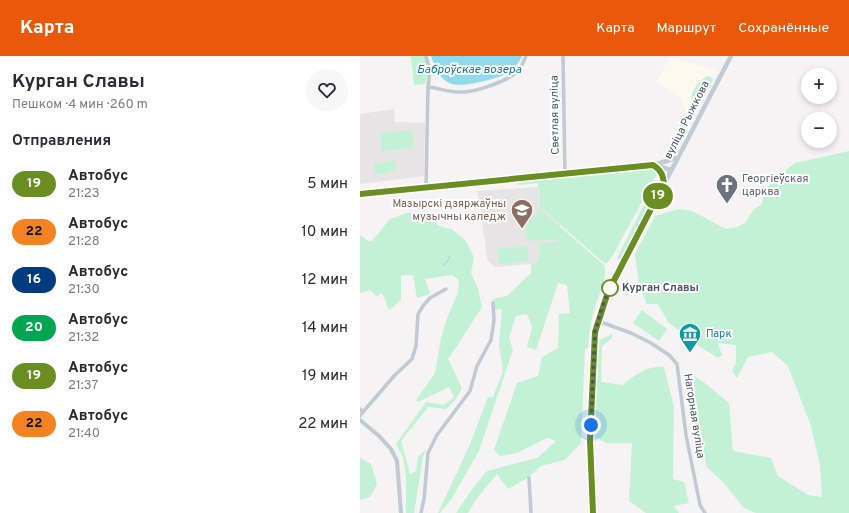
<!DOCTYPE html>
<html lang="ru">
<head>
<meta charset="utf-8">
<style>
	body { margin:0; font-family:Overpass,sans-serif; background:#f7f7f7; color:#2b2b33; height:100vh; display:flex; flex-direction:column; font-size:15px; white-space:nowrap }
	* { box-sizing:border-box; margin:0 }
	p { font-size:13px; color:#7c7c81 }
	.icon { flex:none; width:22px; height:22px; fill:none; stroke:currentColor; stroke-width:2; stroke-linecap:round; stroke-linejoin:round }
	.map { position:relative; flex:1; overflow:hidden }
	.drawer { display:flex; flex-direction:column; background:#fff; width:360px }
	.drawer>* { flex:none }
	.badge { padding:0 8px; border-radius:13px; font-size:14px; line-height:26px }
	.buttons { position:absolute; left:441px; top:12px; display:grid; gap:8px }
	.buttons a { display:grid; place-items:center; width:36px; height:36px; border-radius:50%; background:#fff; box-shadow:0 2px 6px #0003; font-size:20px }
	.you { position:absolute; width:20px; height:20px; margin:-10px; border:3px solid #fff; border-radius:50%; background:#1a73e8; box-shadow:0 0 0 6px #1a73e833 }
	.map>.badge { position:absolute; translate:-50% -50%; box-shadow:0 0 0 2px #fff }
	h2 { padding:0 12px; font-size:15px; line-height:36px }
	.round { display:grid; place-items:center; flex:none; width:42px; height:42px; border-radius:21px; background:#f7f7f7 }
	.headline { display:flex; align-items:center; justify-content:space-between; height:68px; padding:0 12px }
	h1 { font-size:19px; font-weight:700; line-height:30px }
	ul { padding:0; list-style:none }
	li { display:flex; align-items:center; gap:12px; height:48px; padding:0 12px }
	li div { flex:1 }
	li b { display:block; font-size:15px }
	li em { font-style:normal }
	li .badge { min-width:44px; font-weight:700; text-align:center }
	header { display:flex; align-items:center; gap:24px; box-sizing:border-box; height:56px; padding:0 20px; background:#ea580c; color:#fff }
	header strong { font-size:19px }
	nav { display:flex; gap:22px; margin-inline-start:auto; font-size:14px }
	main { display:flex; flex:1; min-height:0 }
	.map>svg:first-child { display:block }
</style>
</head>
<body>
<header>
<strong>Карта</strong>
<nav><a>Карта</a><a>Маршрут</a><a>Сохранённые</a></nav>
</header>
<main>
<section class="drawer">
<div class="headline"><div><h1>Курган Славы</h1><p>Пешком · 4 мин · 260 m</p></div><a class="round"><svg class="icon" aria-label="heart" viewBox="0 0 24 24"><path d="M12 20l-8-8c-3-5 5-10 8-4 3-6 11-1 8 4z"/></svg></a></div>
<h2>Отправления</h2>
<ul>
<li><span class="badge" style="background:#6b8e23;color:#fff">19</span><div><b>Автобус</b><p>21:23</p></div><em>5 мин</em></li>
<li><span class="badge" style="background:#f58220;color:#111">22</span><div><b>Автобус</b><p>21:28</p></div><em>10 мин</em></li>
<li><span class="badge" style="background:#003b80;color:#fff">16</span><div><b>Автобус</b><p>21:30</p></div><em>12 мин</em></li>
<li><span class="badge" style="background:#00a651;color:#fff">20</span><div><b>Автобус</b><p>21:32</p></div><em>14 мин</em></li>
<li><span class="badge" style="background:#6b8e23;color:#fff">19</span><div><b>Автобус</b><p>21:37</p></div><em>19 мин</em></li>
<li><span class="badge" style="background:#f58220;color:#111">22</span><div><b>Автобус</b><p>21:40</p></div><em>22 мин</em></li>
</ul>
</section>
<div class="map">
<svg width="489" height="457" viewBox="0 0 489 457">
	<rect width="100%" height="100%" fill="#f5f3f3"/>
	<path fill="#fdf9ef" d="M310 1 358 15 332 63 318 39 296 26Z"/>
	<g fill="#e6e4e5">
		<path d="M34 53 35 66 65 67 64 120 0 128V58Z"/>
		<path d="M178 131 180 151 200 169V192L171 208 136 211 130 207 127 202 124 178 117 135Z"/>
	</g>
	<g fill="#c3f1d5">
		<path d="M51 0H65L69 14 65 28 54 29Z"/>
		<path d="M347 20 351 21 353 24 340 49 336 50C325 40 338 26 347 20Z"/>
		<path d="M52 74 54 91 22 95 20 77Z"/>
		<path d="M489 95V457H396L384 452 363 426 347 411 325 329 331 318 345 327 369 347 373 395 411 402 418 420 448 439 462 441 460 410 451 370 428 310 412 296 388 301 377 322 372 315 376 307V289L358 287 362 299 358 302 339 290 308 266 298 248H287L279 230 275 198 295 160 319 153 332 155 366 173 377 171 385 167 393 154 402 148 403 136 416 122 435 107Z"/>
		<path d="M35 105 36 115 15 118 14 108Z"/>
		<path d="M292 112 298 116 253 199 247 207H244L180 151 178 127 158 129 159 126Z"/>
		<path d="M292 133H297L261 204 257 202Z"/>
		<path d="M177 153H180L244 209C249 221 237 242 234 255 230 267 229 280 228 292L225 293 221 387 205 404 181 410 166 423 148 433 137 418 117 442 108 457H96L113 432 127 415 177 402 196 385 187 382 157 397 140 400 134 394 157 327 178 320 182 301 198 292 199 258 210 257 207 229 198 227 176 294 167 291 172 271 167 258 156 260 149 282 153 294 119 395 92 442 80 457H78L111 386 128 341H133L143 315 139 289 142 253 135 254 133 243 147 240 171 217V208L179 204 180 194 178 188 198 186V183L167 185 164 162 177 160Z"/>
		<path d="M47 157H64L71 160 76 168 82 171 93 174 106 185 114 201 111 217 118 233 122 251 97 290 88 303 102 332 96 343 86 353 68 351 41 385 50 418 56 415 58 401 66 393 63 401 54 457H46V420L43 401 36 388 66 346 84 349 94 341 89 331 58 346 56 344 75 317 81 282 86 265 98 236 99 224 92 219 65 223 70 238 57 242 53 219H41V244L29 254 24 241 21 237 17 241 10 234 0 237V179L8 185H12L30 163Z"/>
		<path d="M167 190 168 205 139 208 137 193Z"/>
		<path d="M282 254 307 273 299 285 273 267Z"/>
		<path d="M252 278V282L242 290 241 326 263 329C274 319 289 309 304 311L314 351 313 423 324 426 329 447 314 450 319 457H286L269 445 272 387H246L235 381 237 304 240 284Z"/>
		<path d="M0 402 11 408 17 428 10 441 0 444Z"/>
	</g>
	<path fill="#90daee" d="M71 0H162C160 5 155 11 151 15 142 22 100 33 89 27 78 21 75 12 71 0Z"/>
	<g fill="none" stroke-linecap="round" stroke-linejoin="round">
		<path stroke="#90daee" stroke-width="1" d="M83 209 87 206 90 200"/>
		<g stroke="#c1cad2" stroke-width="3.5">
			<path d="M203 0 205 117"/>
			<path d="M68 31C78 32 89 36 99 36 114 37 145 26 157 16 161 11 164 6 166 0"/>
			<path d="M66 131 68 31 70 15 66 0"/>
			<path d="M238 265 271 277 291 287 309 299 317 308 326 379 340 449 345 457"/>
			<path d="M0 353 3 356 0 360"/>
			<path d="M3 356 34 320 52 303 56 290 58 258 63 250 70 242 86 233"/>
			<path d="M169 422 171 457"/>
			<path d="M61 457 64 443 68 397 77 379 110 335 117 310 131 284 134 264 133 247"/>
		</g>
		<path stroke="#c1cad2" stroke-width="4" d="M0 364 19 380 31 393 37 405 41 457"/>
		<g stroke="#c1cbd6" stroke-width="4.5">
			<path d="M293 109C301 114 303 120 304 128"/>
			<path d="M295 109 311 114"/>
			<path d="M0 138 293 109 310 104 318 99"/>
			<path d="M233 457 230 384 234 286 238 265 248 236 371 0"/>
		</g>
	</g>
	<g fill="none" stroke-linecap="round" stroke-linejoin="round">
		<g stroke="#fff" stroke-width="9">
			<path id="line" d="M0 138 293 109C301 114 303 119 304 128L248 236 235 276 230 384 233 457"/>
		</g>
		<use href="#line" stroke="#6b8e23" stroke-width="6"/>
		<path stroke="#4a5661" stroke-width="4" stroke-dasharray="0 7.2" d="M231 369 235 276 242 251 250 232"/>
	</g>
	<defs>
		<g id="church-pin" transform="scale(1.15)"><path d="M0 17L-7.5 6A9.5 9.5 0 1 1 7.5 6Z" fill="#6b7280" stroke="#fff"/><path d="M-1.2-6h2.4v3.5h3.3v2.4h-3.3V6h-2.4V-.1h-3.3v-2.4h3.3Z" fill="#fff"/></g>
		<g id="university-pin" transform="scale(1.15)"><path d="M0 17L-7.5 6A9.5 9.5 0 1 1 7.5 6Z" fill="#8d6e63" stroke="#fff"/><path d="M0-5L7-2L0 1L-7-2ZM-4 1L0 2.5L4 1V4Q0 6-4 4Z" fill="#fff"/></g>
		<g id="museum-pin" transform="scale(1.15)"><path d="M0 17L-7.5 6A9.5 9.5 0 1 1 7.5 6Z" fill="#0f9aa8" stroke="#fff"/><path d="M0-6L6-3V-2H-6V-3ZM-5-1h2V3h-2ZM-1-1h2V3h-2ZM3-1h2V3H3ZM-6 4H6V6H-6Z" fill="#fff"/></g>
	</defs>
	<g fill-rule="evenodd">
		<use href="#church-pin" x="367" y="129"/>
		<use href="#university-pin" x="162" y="154"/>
		<use href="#museum-pin" x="330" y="278"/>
	</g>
	<circle fill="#fff" stroke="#6b8e23" stroke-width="2" cx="250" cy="232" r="8"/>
	<g text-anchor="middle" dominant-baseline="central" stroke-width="4" stroke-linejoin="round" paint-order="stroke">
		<g font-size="11" fill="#4a5661" stroke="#fff">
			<text transform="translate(195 59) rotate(-91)">Светлая вуліца</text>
			<text transform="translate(327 64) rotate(-63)">вуліца Рыжкова</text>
			<text transform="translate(334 360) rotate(81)">Нагорная вуліца</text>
		</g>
		<g font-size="11" fill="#5b616d" stroke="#fff" text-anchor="start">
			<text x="382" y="123">Георгіеўская<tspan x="382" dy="13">царква</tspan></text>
		</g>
		<g font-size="11" fill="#785e54" stroke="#fff" text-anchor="end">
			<text x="146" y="148">Мазырскі дзяржаўны<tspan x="146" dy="13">музычны каледж</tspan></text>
		</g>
		<g font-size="11" font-weight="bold" fill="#4a5661" stroke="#fff" text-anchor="start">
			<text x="262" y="232">Курган Славы</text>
		</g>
		<g font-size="11" fill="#0d838f" stroke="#fff" text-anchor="start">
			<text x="346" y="278">Парк</text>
		</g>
		<g font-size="12" font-style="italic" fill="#0c7c9b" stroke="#fff">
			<text x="109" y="14">Баброўскае возера</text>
		</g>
	</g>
</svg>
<div class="buttons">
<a>+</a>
<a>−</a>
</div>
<div class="you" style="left:231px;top:369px"></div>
<b class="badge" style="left:298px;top:140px;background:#6b8e23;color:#fff">19</b>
</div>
</main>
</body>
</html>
